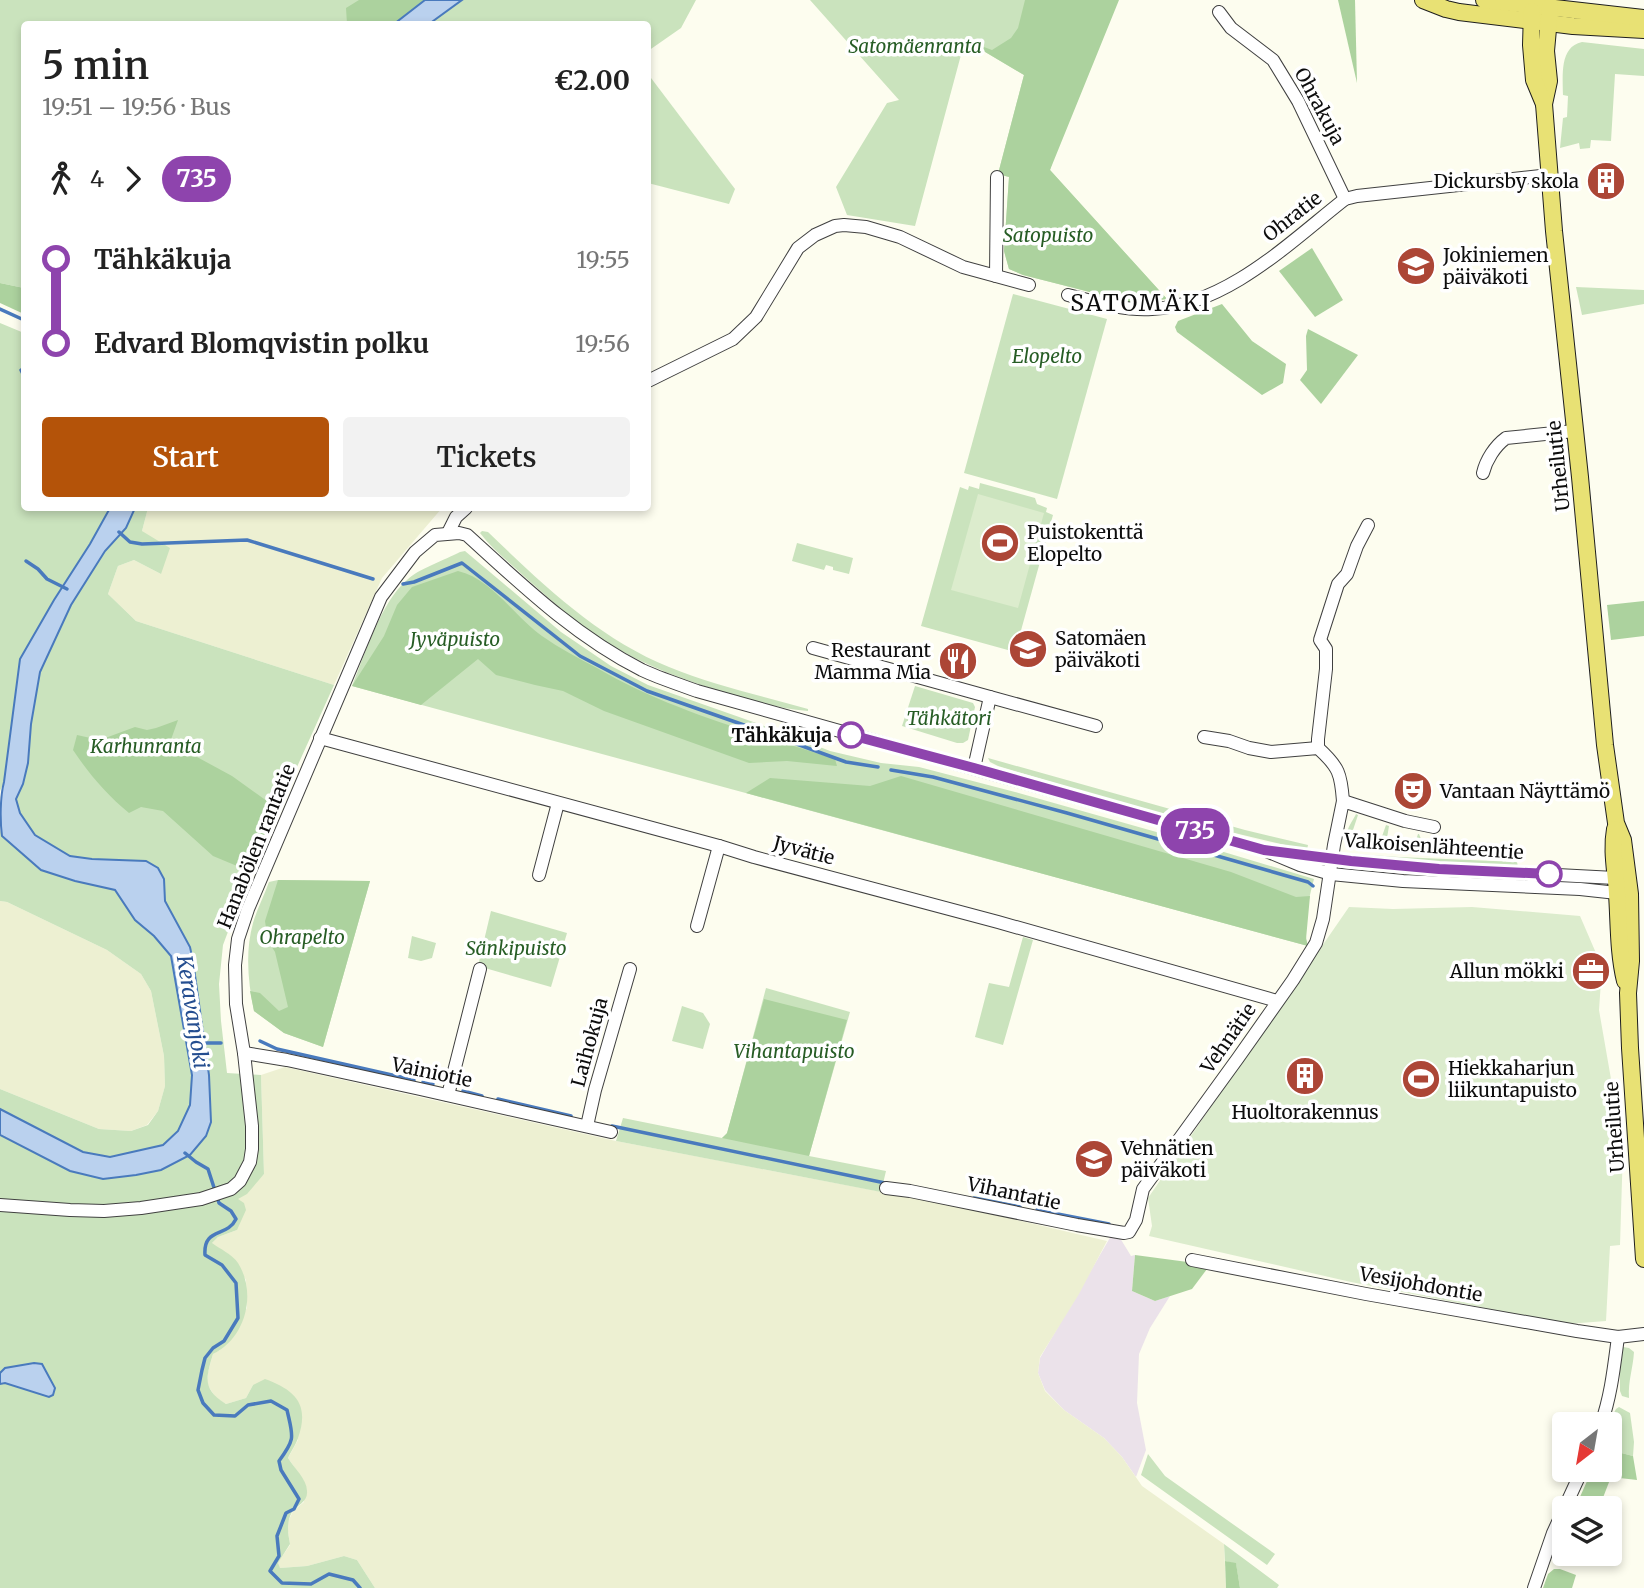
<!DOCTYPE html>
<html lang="en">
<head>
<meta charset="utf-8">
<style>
	body { margin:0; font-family:Merriweather,serif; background:#f2f2f2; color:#222; height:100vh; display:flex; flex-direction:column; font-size:26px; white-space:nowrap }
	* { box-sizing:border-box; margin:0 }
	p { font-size:23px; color:#767676 }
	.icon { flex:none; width:38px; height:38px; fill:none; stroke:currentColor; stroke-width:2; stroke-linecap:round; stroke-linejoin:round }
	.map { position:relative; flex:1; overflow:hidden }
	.details { position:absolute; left:21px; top:21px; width:630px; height:490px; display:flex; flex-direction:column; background:#fff; border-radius:7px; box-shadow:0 4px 10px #0003 }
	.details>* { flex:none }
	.badge { padding:0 14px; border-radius:23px; font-size:24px; line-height:46px }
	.needle { width:46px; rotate:211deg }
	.controls { position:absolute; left:1552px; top:1412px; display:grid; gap:14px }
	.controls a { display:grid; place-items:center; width:70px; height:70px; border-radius:7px; background:#fff; box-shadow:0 4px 10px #0003; font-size:35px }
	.map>.badge { position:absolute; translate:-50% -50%; box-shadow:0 0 0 4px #fff }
	.legs { display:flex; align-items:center; gap:10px; height:77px; padding:0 21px; font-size:23px }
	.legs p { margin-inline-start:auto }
	.headline { display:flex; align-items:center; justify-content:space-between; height:119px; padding:0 21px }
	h1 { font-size:38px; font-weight:600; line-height:52px }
	.button { display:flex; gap:14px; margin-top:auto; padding:14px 21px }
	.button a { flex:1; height:80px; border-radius:7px; background:#b45309; color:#fff; font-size:28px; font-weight:600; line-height:80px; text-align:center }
	.button a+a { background:#f2f2f2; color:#222 }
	ul { padding:0 21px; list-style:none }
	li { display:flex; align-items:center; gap:24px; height:84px; font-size:26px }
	li i { display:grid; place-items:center; width:10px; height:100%; margin:0 9px; background:currentColor }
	li i::after { content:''; width:18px; height:18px; margin:-9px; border:5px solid; border-radius:50%; background:#fff }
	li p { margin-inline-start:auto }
	li:first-child i { background:linear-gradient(#0000 50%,currentColor 0) }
	li:last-child i { background:linear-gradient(currentColor 50%,#0000 0) }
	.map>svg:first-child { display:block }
</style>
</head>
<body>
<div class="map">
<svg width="1644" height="1588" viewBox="0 0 1644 1588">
	<rect width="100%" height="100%" fill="#fdfdef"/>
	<path fill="#ebe2ea" d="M1111 1236 1120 1238 1131 1256 1135 1255 1132 1291 1155 1301 1170 1296 1150 1328 1139 1354 1137 1403 1146 1450 1136 1477 1122 1457 1104 1438 1064 1410 1045 1390 1038 1373 1040 1358Z"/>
	<g fill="#edf0d2">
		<path d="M148 508H442L382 578 334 685 136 621 108 594 118 566 134 560 161 574 142 531Z"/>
		<path d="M0 901 7 902 107 950 141 974 151 991 164 1056 165 1086 158 1111 147 1125 131 1131 99 1129 0 1089Z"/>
		<path d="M285 1067 616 1141 966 1208 1107 1241 1079 1294 1040 1357 1038 1373 1045 1391 1064 1410 1104 1438 1122 1457 1142 1486 1224 1544 1226 1588H375L357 1560 344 1556 307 1566 280 1568 277 1564 290 1545 287 1524 293 1511 304 1502V1481L288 1458 298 1440 253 1385 246 1398 226 1404 216 1398 207 1384 208 1372 213 1354 220 1350 247 1308 246 1280 230 1255 211 1244 218 1237 237 1230V1199L264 1174 261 1075Z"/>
	</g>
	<g fill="#cae3bd">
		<path d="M0 0H425L394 24H24V288L0 283Z"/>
		<path d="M462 0H696L681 28 648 51V24H429Z"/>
		<path d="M810 0H1058L1089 32 1050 170 1167 299 1133 303 1023 275 1009 269 1004 251 1009 177 998 174 1024 75 965 40 915 226 847 215 836 187 887 103 899 100Z"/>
		<path d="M1582 42 1644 49V76L1615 74 1611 141 1591 140 1590 148 1580 149 1579 143 1560 148 1563 118 1567 117 1568 96 1563 95C1563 76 1559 47 1582 42Z"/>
		<path d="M648 74 735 189 729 204 648 183Z"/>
		<path d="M1576 287 1644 290V304L1582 315Z"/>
		<path d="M1013 294 1107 319 1057 499 964 473Z"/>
		<path d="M0 323 24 333V508H110L90 544 54 600 20 659 4 782 0 791Z"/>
		<path d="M980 483 1035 498 1037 504 1047 508 1046 512 1053 515 1015 652 921 626 960 487 968 490 969 486 979 489Z"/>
		<path d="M135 508H148L142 531 170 548 161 574 134 560 118 566 108 594 136 621 334 685 278 809 256 864 247 881 223 945 219 984 221 1021 227 1073 261 1075 264 1174 247 1194 238 1199 244 1203 246 1210 237 1230 218 1237 212 1243C220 1249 232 1254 238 1263 257 1293 246 1338 213 1354 206 1378 202 1389 226 1404L246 1398 253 1385 265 1379C295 1390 310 1404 298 1438 296 1445 291 1451 288 1458 294 1468 307 1479 307 1491 308 1502 297 1505 292 1512 286 1523 288 1533 290 1544L278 1563 280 1568 307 1566 344 1556 357 1560 375 1588H0V1135L70 1171 161 1170 190 1155 206 1136 209 1075 193 961 190 947 165 901 164 879 124 860 92 859 70 856 35 835 20 813 16 799 23 784 28 763 31 724 40 672 71 605 105 551 126 528Z"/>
		<path d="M482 531 488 532C542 584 598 638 669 667 713 685 762 696 808 709V711C782 709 759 702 734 695 688 682 642 665 601 639 574 622 550 599 526 578 510 563 493 550 480 533Z"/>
		<path d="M797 543 853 558 849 574 833 570V567L826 565 824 570 792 561Z"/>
		<path d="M465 551 561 632 611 666 648 685 790 735 830 751 881 763 919 767 1015 792 1174 837 1314 879C1309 897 1302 928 1308 946L352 686C365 654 381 602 407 580 418 569 445 560 460 552Z"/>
		<path d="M915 686 973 703 975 707 968 740 963 743H957L902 726Z"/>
		<path d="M988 758 1245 830 1308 845 1307 850C1203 827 1101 797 998 766L990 762Z"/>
		<path d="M1356 814 1358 815 1351 836 1379 845 1386 825 1389 826 1386 844 1404 849 1406 844 1414 846 1418 834H1419L1421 839 1419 851 1416 852C1394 851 1370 852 1349 846 1342 834 1351 824 1356 814Z"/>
		<path d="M0 829 2 836 75 881 115 890 135 920 154 936 171 956 192 1075 190 1105 178 1131 163 1145 111 1157 83 1152 0 1109V1089L99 1129 131 1131 148 1125 158 1111 165 1086 164 1056 151 991 141 974 107 950 7 902 0 901Z"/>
		<path d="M1356 854 1399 857 1517 862 1518 867 1465 866 1355 857Z"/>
		<path d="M278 880 370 881 323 1047 284 1033 254 1011C248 982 245 952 253 923 257 909 264 896 269 882Z"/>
		<path d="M491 911 567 933 551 987 478 966Z"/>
		<path d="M412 936 436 943 432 958 421 961 408 958Z"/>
		<path d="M1023 937 1033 940 1003 1045 975 1037 989 983 1009 987Z"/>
		<path d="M766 988 850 1012 809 1156 886 1171 881 1192 616 1141 623 1118 722 1138 727 1134Z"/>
		<path d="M682 1006 703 1013 710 1024 703 1049 672 1041Z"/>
		<path d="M1623 1347 1629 1348 1634 1352C1633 1369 1628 1380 1629 1398L1622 1396 1620 1391V1353Z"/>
		<path d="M1619 1407 1630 1413 1634 1442 1633 1456 1610 1450V1424H1608L1616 1409Z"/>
		<path d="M1148 1454 1165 1476 1275 1554 1267 1565 1141 1475Z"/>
		<path d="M1224 1544 1279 1585 1277 1588H1240L1236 1564 1225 1561Z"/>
	</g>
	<g fill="#acd29e">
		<path d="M359 0H425L394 24H347L346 8Z"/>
		<path d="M1025 0H1119L1050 170 1167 299 1133 303 1023 275 1009 269 1004 251 1009 177 998 174 1024 75 965 40 992 50 1011 38 1018 28Z"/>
		<path d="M1338 0H1355L1357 83Z"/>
		<path d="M1312 248 1343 300 1315 317 1279 271Z"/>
		<path d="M0 283 24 288V314L0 303Z"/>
		<path d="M1222 304 1252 341 1286 364 1283 383 1262 395 1177 332 1175 327 1178 321Z"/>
		<path d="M1308 329 1358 355 1321 404 1300 380 1307 370 1306 336Z"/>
		<path d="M458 571C492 579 515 617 542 636 559 648 578 658 597 668 670 711 755 733 835 759L837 766 787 761 749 763 604 711 563 691 535 685 496 675 478 659 421 705 352 686 384 636 397 605 412 587Z"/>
		<path d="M1644 601V636L1611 640 1607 605Z"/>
		<path d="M178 720 168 748 174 755 197 757 232 776 278 809 256 864 237 866 213 856 163 811 141 807 129 813C107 795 89 774 73 750L77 735 95 739 108 737 135 727 147 730 156 728Z"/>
		<path d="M901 776 1231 872 1296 897 1310 896 1306 939 1308 946 746 793 770 778 870 786Z"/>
		<path d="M278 880 370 881 323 1047 284 1033 254 1011 250 991 260 993 279 1011 288 1007 275 952 268 941 265 921Z"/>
		<path d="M764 999 847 1020 809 1156 722 1138 727 1133Z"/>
		<path d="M1135 1255 1210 1265 1192 1289 1155 1301 1132 1291Z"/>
		<path d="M1610 1450 1633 1456 1637 1480 1611 1477 1599 1508H1575L1592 1470H1610Z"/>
		<path d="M1225 1561 1236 1563 1240 1588H1226Z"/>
		<path d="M1554 1569H1560L1576 1575 1572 1588H1543L1548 1574Z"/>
	</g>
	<g fill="#dceccd">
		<path d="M978 494 1044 513 1018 608 951 590Z"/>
		<path d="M1349 907 1393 909 1472 907 1580 916 1602 967 1599 1010 1623 1148 1620 1245 1610 1246 1606 1321 1567 1324 1351 1282 1149 1236 1152 1226 1148 1198Z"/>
	</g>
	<g fill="#bad1ee" stroke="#497abd" stroke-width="2">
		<path d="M425 0H462L429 24H394Z"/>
		<path d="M110 508H135L126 528 105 551 71 605 40 672 31 724 28 763 23 784 16 799 20 813 35 835 70 856 92 859 146 861 158 868 164 879 165 901 190 947 193 961 209 1075 211 1122 206 1136 190 1155 161 1170 136 1175 103 1179 70 1171 0 1135V1109L83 1152 110 1157 163 1145 178 1131 190 1105 192 1075 171 956 154 936 135 920 115 890 75 881 41 870 2 836C0 821 0 797 4 782L20 659 54 600 90 544Z"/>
		<path d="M34 1363 42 1364 55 1388 53 1395 49 1397 5 1383 0 1384V1373L5 1368Z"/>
	</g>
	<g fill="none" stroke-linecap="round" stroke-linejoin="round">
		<g stroke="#497abd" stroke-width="3.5">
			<path d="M0 309 24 320"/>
			<path d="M21 370 24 376"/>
			<path d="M119 532 130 542 142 544 247 540 373 579"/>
			<path d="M26 561 38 569 47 579 67 589"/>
			<path d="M403 584 414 582 462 563 580 656 647 691 761 731 846 762 878 767"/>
			<path d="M891 770 933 777 1067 813 1308 882 1313 886"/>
			<path d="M260 1041 277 1049 414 1080"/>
			<path d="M202 1043H221"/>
			<path d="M423 1082 433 1084"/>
			<path d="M463 1091 482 1096"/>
			<path d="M498 1099 571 1116"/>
			<path d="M612 1126 885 1183"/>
			<path d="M185 1153 196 1162 208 1169 219 1203 231 1211 236 1219C227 1238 203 1227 205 1255L222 1265 236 1283 238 1318 224 1341 213 1348 205 1358 202 1370 198 1390 203 1403 214 1415 235 1416 248 1405 271 1401 287 1410C293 1437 296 1438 279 1461L281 1470 299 1499 294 1509 286 1513 277 1536 279 1556 270 1571 282 1583 311 1584 329 1574 353 1580 360 1588"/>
			<path d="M974 1198 1020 1207"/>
			<path d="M1037 1210 1109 1224"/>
		</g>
		<g stroke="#404040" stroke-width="14">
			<g id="minor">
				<path d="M1219 12 1231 28 1273 60 1298 101 1345 199"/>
				<path d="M996 276 997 177"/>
				<path d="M1068 295C1095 302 1124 311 1152 309 1226 306 1290 242 1345 199L1357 196 1550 175"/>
				<path d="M648 381 733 339 756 317 798 248 815 235 835 226 844 225 866 227 900 237 963 267 1029 285"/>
				<path d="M1483 473C1486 460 1495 446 1506 438L1574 431"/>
				<path d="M448 533 456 517 466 508"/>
				<path d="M813 648 990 697 974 768"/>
				<path d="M990 697 1096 726"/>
				<path d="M1204 737 1229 741 1249 748 1271 752 1318 748C1339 767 1341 774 1343 801"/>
				<path d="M320 738 719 846 754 857 998 922 1277 1001"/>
				<path d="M1318 748V739L1326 669V649L1320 640 1338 584 1347 574 1357 546 1368 525"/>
				<path d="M1279 852 1351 861 1439 869 1615 878"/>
				<path d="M539 875 558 803"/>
				<path d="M697 926 719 846"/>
				<path d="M244 1053 287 1060 420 1089 611 1132"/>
				<path d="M448 1095 480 969"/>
				<path d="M587 1126 595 1090 630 969"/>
				<path d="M886 1188 910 1191 1077 1225 1124 1233 1129 1232 1136 1220 1143 1189 1238 1058 1293 980 1316 943 1323 919 1334 845 1343 801 1405 821 1434 827"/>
				<path d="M0 1205 70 1210 104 1211 141 1208 201 1199 231 1189 240 1181 250 1162 252 1149V1126L244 1053 236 1004 235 965 238 939 248 909 381 597 415 552 435 535 459 533 467 535C522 585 575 636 642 670 659 678 678 684 697 691L1264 850 1300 865 1331 874 1403 881 1580 889 1617 893"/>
				<path d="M1192 1260 1366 1294 1577 1331 1618 1337 1644 1334"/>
				<path d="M1601 1424C1611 1396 1614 1367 1618 1337"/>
				<path d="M1534 1588 1553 1533 1582 1470"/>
			</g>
		</g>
		<g stroke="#1e1e1e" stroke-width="18">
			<g id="major">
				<path d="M1423 0 1446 9 1459 12 1573 26 1644 30"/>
				<path d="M1484 0 1644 18"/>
				<path d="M1550 7 1546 51 1549 81 1544 104 1554 231 1580 477 1605 745 1616 823 1623 840 1630 894 1631 961 1628 993 1630 1048 1644 1259"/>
				<path d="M1532 11 1531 45 1534 80 1544 104"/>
				<path d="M1615 829C1611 851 1616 872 1617 894 1619 923 1618 952 1625 981"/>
			</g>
		</g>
		<use href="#minor" stroke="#fff" stroke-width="12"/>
		<use href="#major" stroke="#e8e174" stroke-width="16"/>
	</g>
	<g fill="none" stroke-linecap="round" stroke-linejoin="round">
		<g stroke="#fff" stroke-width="16">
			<path id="line-1" d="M851 735 974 768 1264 850 1351 861 1439 869 1549 874"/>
		</g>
		<use href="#line-1" stroke="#8e44ad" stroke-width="10"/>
	</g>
	<defs>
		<g id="building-disc" transform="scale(2.0125)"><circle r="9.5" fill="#ac4636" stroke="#fff"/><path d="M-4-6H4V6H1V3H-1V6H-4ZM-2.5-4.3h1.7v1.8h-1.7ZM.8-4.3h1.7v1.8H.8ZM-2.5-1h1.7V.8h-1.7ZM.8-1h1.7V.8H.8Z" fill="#fff"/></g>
		<g id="school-disc" transform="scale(2.0125)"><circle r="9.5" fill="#ac4636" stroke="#fff"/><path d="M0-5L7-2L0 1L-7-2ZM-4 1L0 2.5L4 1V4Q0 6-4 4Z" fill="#fff"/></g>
		<g id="stadium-disc" transform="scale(2.0125)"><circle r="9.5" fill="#ac4636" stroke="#fff"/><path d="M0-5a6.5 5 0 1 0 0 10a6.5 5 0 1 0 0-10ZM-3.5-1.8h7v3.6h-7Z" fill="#fff"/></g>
		<g id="restaurant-disc" transform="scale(2.0125)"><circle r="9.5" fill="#ac4636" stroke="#fff"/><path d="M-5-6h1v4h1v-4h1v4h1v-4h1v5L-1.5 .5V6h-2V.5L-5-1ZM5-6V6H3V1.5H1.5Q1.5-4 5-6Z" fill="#fff"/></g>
		<g id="theatre-disc" transform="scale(2.0125)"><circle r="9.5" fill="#ac4636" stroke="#fff"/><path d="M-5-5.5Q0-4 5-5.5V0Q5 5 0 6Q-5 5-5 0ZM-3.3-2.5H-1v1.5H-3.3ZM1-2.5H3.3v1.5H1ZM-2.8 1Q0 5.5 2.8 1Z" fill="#fff"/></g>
		<g id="office-disc" transform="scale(2.0125)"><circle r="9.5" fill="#ac4636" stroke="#fff"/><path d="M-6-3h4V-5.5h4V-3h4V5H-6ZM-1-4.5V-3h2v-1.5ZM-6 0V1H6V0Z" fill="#fff"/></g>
	</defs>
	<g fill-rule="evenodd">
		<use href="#building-disc" x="1606" y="181"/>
		<use href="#school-disc" x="1416" y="266"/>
		<use href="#stadium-disc" x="1000" y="543"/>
		<use href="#school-disc" x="1028" y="649"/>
		<use href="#restaurant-disc" x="958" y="661"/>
		<use href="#theatre-disc" x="1413" y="791"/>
		<use href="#office-disc" x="1591" y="971"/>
		<use href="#building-disc" x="1305" y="1076"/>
		<use href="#stadium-disc" x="1421" y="1079"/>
		<use href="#school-disc" x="1094" y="1159"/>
	</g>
	<g fill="#fff" stroke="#8e44ad" stroke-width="3.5">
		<circle cx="851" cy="735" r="12"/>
		<circle cx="1549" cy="874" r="12"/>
	</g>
	<g text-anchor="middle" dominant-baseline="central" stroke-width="7" stroke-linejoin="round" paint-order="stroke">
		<g font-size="19" font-style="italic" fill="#275d25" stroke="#fff">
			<text x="915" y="46">Satomäenranta</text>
			<text x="1048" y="235">Satopuisto</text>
			<text x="1047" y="356">Elopelto</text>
			<text x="455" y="639">Jyväpuisto</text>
			<text x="949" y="718">Tähkätori</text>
			<text x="146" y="746">Karhunranta</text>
			<text x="302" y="937">Ohrapelto</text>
			<text x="516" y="948">Sänkipuisto</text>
			<text x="794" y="1051">Vihantapuisto</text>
		</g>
		<g font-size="19" fill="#0d0d0d" stroke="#fff">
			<text transform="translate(1320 106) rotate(62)">Ohrakuja</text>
			<text transform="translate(1292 216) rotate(-38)">Ohratie</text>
			<text transform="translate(1558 466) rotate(-96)">Urheilutie</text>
			<text transform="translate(256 846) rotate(-68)">Hanabölen rantatie</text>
			<text transform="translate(1434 846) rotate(4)">Valkoisenlähteentie</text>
			<text transform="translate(804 850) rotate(15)">Jyvätie</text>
			<text transform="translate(1228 1038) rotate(-55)">Vehnätie</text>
			<text transform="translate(589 1042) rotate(-75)">Laihokuja</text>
			<text transform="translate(432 1072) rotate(12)">Vainiotie</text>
			<text transform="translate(1614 1127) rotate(-94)">Urheilutie</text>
			<text transform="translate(1014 1193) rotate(12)">Vihantatie</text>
			<text transform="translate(1421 1284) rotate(10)">Vesijohdontie</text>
		</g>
		<g font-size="19" fill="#0d0d0d" stroke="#fff" text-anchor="start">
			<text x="1579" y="181" text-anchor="end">Dickursby skola</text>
			<text x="1443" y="255">Jokiniemen<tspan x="1443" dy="22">päiväkoti</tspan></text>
			<text x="1027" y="532">Puistokenttä<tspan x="1027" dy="22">Elopelto</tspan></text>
			<text x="1055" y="638">Satomäen<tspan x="1055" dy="22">päiväkoti</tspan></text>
			<text x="931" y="650" text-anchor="end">Restaurant<tspan x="931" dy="22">Mamma Mia</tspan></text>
			<text x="1440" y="791">Vantaan Näyttämö</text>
			<text x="1564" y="971" text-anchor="end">Allun mökki</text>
			<text x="1448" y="1068">Hiekkaharjun<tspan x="1448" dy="22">liikuntapuisto</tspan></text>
			<text x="1305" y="1112" text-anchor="middle">Huoltorakennus</text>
			<text x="1121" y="1148">Vehnätien<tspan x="1121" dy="22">päiväkoti</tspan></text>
		</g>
		<g font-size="19" font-weight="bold" fill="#0d0d0d" stroke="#fff" text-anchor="end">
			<text x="832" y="735">Tähkäkuja</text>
		</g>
		<g font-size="21" font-style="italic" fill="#254e90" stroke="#fff">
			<text transform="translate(193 1012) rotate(81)">Keravanjoki</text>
		</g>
		<g font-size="23" letter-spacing="2" fill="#0d0d0d" stroke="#fff">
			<text x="1141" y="302">SATOMÄKI</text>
		</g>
	</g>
</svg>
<div class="controls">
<a><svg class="needle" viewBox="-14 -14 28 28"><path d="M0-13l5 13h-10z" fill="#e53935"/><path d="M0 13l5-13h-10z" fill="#767676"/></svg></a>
<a><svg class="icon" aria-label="layers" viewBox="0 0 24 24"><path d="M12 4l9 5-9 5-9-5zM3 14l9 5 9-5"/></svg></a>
</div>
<b class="badge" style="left:1195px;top:831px;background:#8e44ad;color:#fff">735</b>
<section class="details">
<div class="headline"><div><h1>5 min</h1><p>19:51 – 19:56 · Bus</p></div><b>€2.00</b></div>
<div class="legs"><svg class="icon" aria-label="walk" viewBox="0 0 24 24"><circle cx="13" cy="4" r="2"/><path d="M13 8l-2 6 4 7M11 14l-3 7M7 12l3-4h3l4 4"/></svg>4<svg class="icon" aria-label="forward" viewBox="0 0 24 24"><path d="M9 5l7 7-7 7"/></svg><b class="badge" style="background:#8e44ad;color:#fff">735</b></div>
<ul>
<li><i style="color:#8e44ad"></i><b>Tähkäkuja</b><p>19:55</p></li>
<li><i style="color:#8e44ad"></i><b>Edvard Blomqvistin polku</b><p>19:56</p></li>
</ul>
<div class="button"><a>Start</a><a>Tickets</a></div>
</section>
</div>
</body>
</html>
